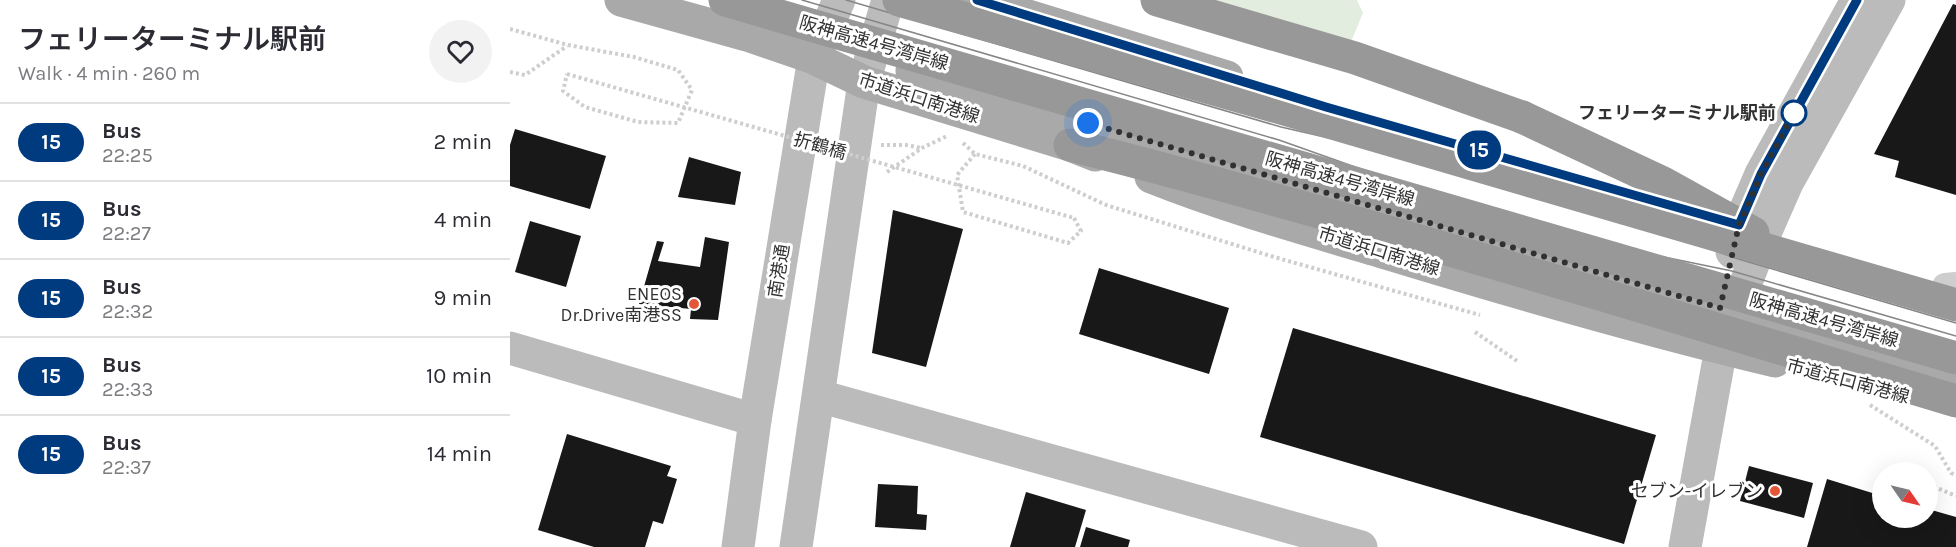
<!DOCTYPE html>
<html lang="en">
<head>
<meta charset="utf-8">
<style>
	body { margin:0; font-family:Karla,"Noto Sans JP",sans-serif; background:#f2f2f3; color:#2b2b33; height:100vh; display:flex; flex-direction:column; font-size:22px; white-space:nowrap }
	* { box-sizing:border-box; margin:0 }
	p { font-size:20px; color:#7c7c81 }
	.icon { flex:none; width:33px; height:33px; fill:none; stroke:currentColor; stroke-width:2; stroke-linecap:round; stroke-linejoin:round }
	.map { position:relative; flex:1; overflow:hidden }
	.panel { display:flex; flex-direction:column; background:#fff; width:510px }
	.panel>* { flex:none }
	.badge { padding:0 12px; border-radius:20px; font-size:21px; line-height:39px }
	.needle { width:39px; rotate:124deg }
	.controls { position:absolute; left:1362px; top:462px; display:grid; gap:12px }
	.controls a { display:grid; place-items:center; width:66px; height:66px; border-radius:50%; background:#fff; box-shadow:0 6px 24px #0002; font-size:30px }
	.you { position:absolute; width:30px; height:30px; margin:-15px; border:4px solid #fff; border-radius:50%; background:#1a73e8; box-shadow:0 0 0 9px #1a73e833 }
	.map>.badge { position:absolute; translate:-50% -50%; box-shadow:0 0 0 3px #fff }
	.round { display:grid; place-items:center; flex:none; width:63px; height:63px; border-radius:32px; background:#f2f2f3 }
	.headline { display:flex; align-items:center; justify-content:space-between; height:102px; padding:0 18px }
	h1 { font-size:28px; font-weight:600; line-height:45px }
	ul { padding:0; list-style:none }
	li { display:flex; align-items:center; gap:18px; height:78px; padding:0 18px; border-top:2px solid #e1e1e2 }
	li div { flex:1 }
	li b { display:block; font-size:22px }
	li em { font-style:normal }
	li .badge { min-width:66px; font-weight:700; text-align:center }
	main { display:flex; flex:1; min-height:0 }
	.map>svg:first-child { display:block }
</style>
</head>
<body>
<main>
<section class="panel">
<div class="headline"><div><h1>フェリーターミナル駅前</h1><p>Walk · 4 min · 260 m</p></div><a class="round"><svg class="icon" aria-label="heart" viewBox="0 0 24 24"><path d="M12 20l-8-8c-3-5 5-10 8-4 3-6 11-1 8 4z"/></svg></a></div>
<ul>
<li><span class="badge" style="background:#003b80;color:#fff">15</span><div><b>Bus</b><p>22:25</p></div><em>2 min</em></li>
<li><span class="badge" style="background:#003b80;color:#fff">15</span><div><b>Bus</b><p>22:27</p></div><em>4 min</em></li>
<li><span class="badge" style="background:#003b80;color:#fff">15</span><div><b>Bus</b><p>22:32</p></div><em>9 min</em></li>
<li><span class="badge" style="background:#003b80;color:#fff">15</span><div><b>Bus</b><p>22:33</p></div><em>10 min</em></li>
<li><span class="badge" style="background:#003b80;color:#fff">15</span><div><b>Bus</b><p>22:37</p></div><em>14 min</em></li>
</ul>
</section>
<div class="map">
<svg width="1446" height="547" viewBox="0 0 1446 547">
	<rect width="100%" height="100%" fill="#fff"/>
	<path fill="#e3eddf" d="M693 0H847L853 13 841 42Z"/>
	<g fill="#181818">
		<path d="M1443 4 1446 5V195L1385 177 1389 161 1364 154Z"/>
		<path d="M5 129 96 156 80 209 0 186V145Z"/>
		<path d="M179 157 231 172 225 205 168 197Z"/>
		<path d="M383 210 453 229 416 367 362 353Z"/>
		<path d="M20 221 71 236 56 287 5 272Z"/>
		<path d="M195 237 219 242 208 320 180 319 181 309 129 304 147 241 154 242 148 261 190 267Z"/>
		<path d="M589 268 719 308 699 374 569 334Z"/>
		<path d="M783 328 1146 435 1114 544 750 437Z"/>
		<path d="M57 434 161 466 157 476 167 479 153 524 143 521 135 547H84L28 530Z"/>
		<path d="M1239 466 1303 483 1294 518 1230 501Z"/>
		<path d="M1317 479 1372 496V518H1418V509L1446 517V547H1297Z"/>
		<path d="M368 484 408 486 407 514 417 515 416 530 365 527Z"/>
		<path d="M516 492 576 510 565 547H500Z"/>
		<path d="M576 527 620 540 618 547H570Z"/>
	</g>
	<g fill="none" stroke-linecap="round" stroke-linejoin="round">
		<g stroke="#cecece" stroke-width="4" stroke-dasharray="3 3" stroke-linecap="butt">
			<path d="M0 29 58 45 124 57 168 70 182 90 168 123 128 122 75 107 53 91 57 74"/>
			<path d="M0 72 15 75 57 46"/>
			<path d="M453 143 465 154 513 166 596 205 764 257 970 315"/>
			<path d="M371 145H396L411 148"/>
			<path d="M465 154 447 175 453 212 558 243 571 231 564 218"/>
			<path d="M377 172 412 148 437 136"/>
			<path d="M965 332 1007 361"/>
			<path d="M1360 405 1425 446 1441 473 1446 475"/>
			<path d="M1418 484 1446 496"/>
		</g>
		<path stroke="#cecece" stroke-width="26" d="M1435 286 1446 285"/>
		<g stroke="#bbb" stroke-width="33">
			<path d="M1222 252 1229 225 1251 174 1347 0"/>
			<path d="M0 348 245 420"/>
			<path d="M309 396 851 547"/>
			<path d="M228 547 245 420 304 58 329 0"/>
			<path d="M286 547 354 82 378 0"/>
			<path d="M1175 547 1211 348 1255 233 1277 183 1379 0"/>
		</g>
		<g stroke="#a9a9a9" stroke-width="33">
			<path d="M111 0 237 35 304 58 354 82 560 145 585 155"/>
			<path d="M466 0 717 77"/>
			<path d="M402 71 1210 308 1441 383"/>
			<path d="M641 177C719 208 799 230 879 254 1007 293 1135 330 1265 361"/>
		</g>
		<g stroke="#989898" stroke-width="33">
			<path d="M647 0 845 58 1012 117"/>
			<path d="M560 145C736 189 909 241 1083 292"/>
		</g>
		<g stroke="#868686" stroke-width="1.5">
			<path d="M292 0 769 140 862 173 1120 250 1222 271 1446 336"/>
			<path d="M336 0 771 127 867 149 1129 223 1225 258 1446 323"/>
		</g>
		<path stroke="#cecece" stroke-width="4" stroke-dasharray="3 3" stroke-linecap="butt" d="M57 74 564 218"/>
		<g stroke="#989898" stroke-width="33">
			<path d="M215 0 1446 358"/>
			<path d="M389 0 750 102 1446 305"/>
			<path d="M1012 117 1153 183 1243 233"/>
			<path d="M1083 292 1446 401"/>
		</g>
	</g>
	<g fill="none" stroke-linecap="round" stroke-linejoin="round">
		<g stroke="#fff" stroke-width="14">
			<path id="line" d="M467 0 816 107 1229 225 1251 174 1347 0"/>
		</g>
		<use href="#line" stroke="#003b80" stroke-width="9"/>
		<path stroke="#313131" stroke-width="6" stroke-dasharray="0 10.8" d="M578 123 1210 308 1229 225 1251 174 1284 113"/>
	</g>
	<circle fill="#fff" stroke="#003b80" stroke-width="3" cx="1284" cy="113" r="12"/>
	<g fill="#e35638" stroke="#fff" stroke-width="2">
		<circle cx="184" cy="304" r="6"/>
		<circle cx="1265" cy="491" r="6"/>
	</g>
	<g text-anchor="middle" dominant-baseline="central" stroke-width="6" stroke-linejoin="round" paint-order="stroke">
		<g font-size="18" fill="#313131" stroke="#fff">
			<text transform="translate(364 43) rotate(16)">阪神高速4号湾岸線</text>
			<text transform="translate(409 98) rotate(18)">市道浜口南港線</text>
			<text transform="translate(310 146) rotate(16)">折鶴橋</text>
			<text transform="translate(830 179) rotate(16)">阪神高速4号湾岸線</text>
			<text transform="translate(869 251) rotate(17)">市道浜口南港線</text>
			<text transform="translate(269 271) rotate(-81)">南港通</text>
			<text transform="translate(1314 320) rotate(16)">阪神高速4号湾岸線</text>
			<text transform="translate(1338 381) rotate(15)">市道浜口南港線</text>
		</g>
		<g font-size="18" font-weight="bold" fill="#313131" stroke="#fff" text-anchor="end">
			<text x="1266" y="113">フェリーターミナル駅前</text>
		</g>
		<g font-size="18" fill="#313131" stroke="#fff" text-anchor="end">
			<text x="172" y="294">ENEOS<tspan x="172" dy="21">Dr.Drive南港SS</tspan></text>
			<text x="1253" y="491">セブン-イレブン</text>
		</g>
	</g>
</svg>
<div class="controls">
<a><svg class="needle" viewBox="-14 -14 28 28"><path d="M0-13l5 13h-10z" fill="#e53935"/><path d="M0 13l5-13h-10z" fill="#7c7c81"/></svg></a>
</div>
<div class="you" style="left:578px;top:123px"></div>
<b class="badge" style="left:969px;top:150px;background:#003b80;color:#fff">15</b>
</div>
</main>
</body>
</html>
